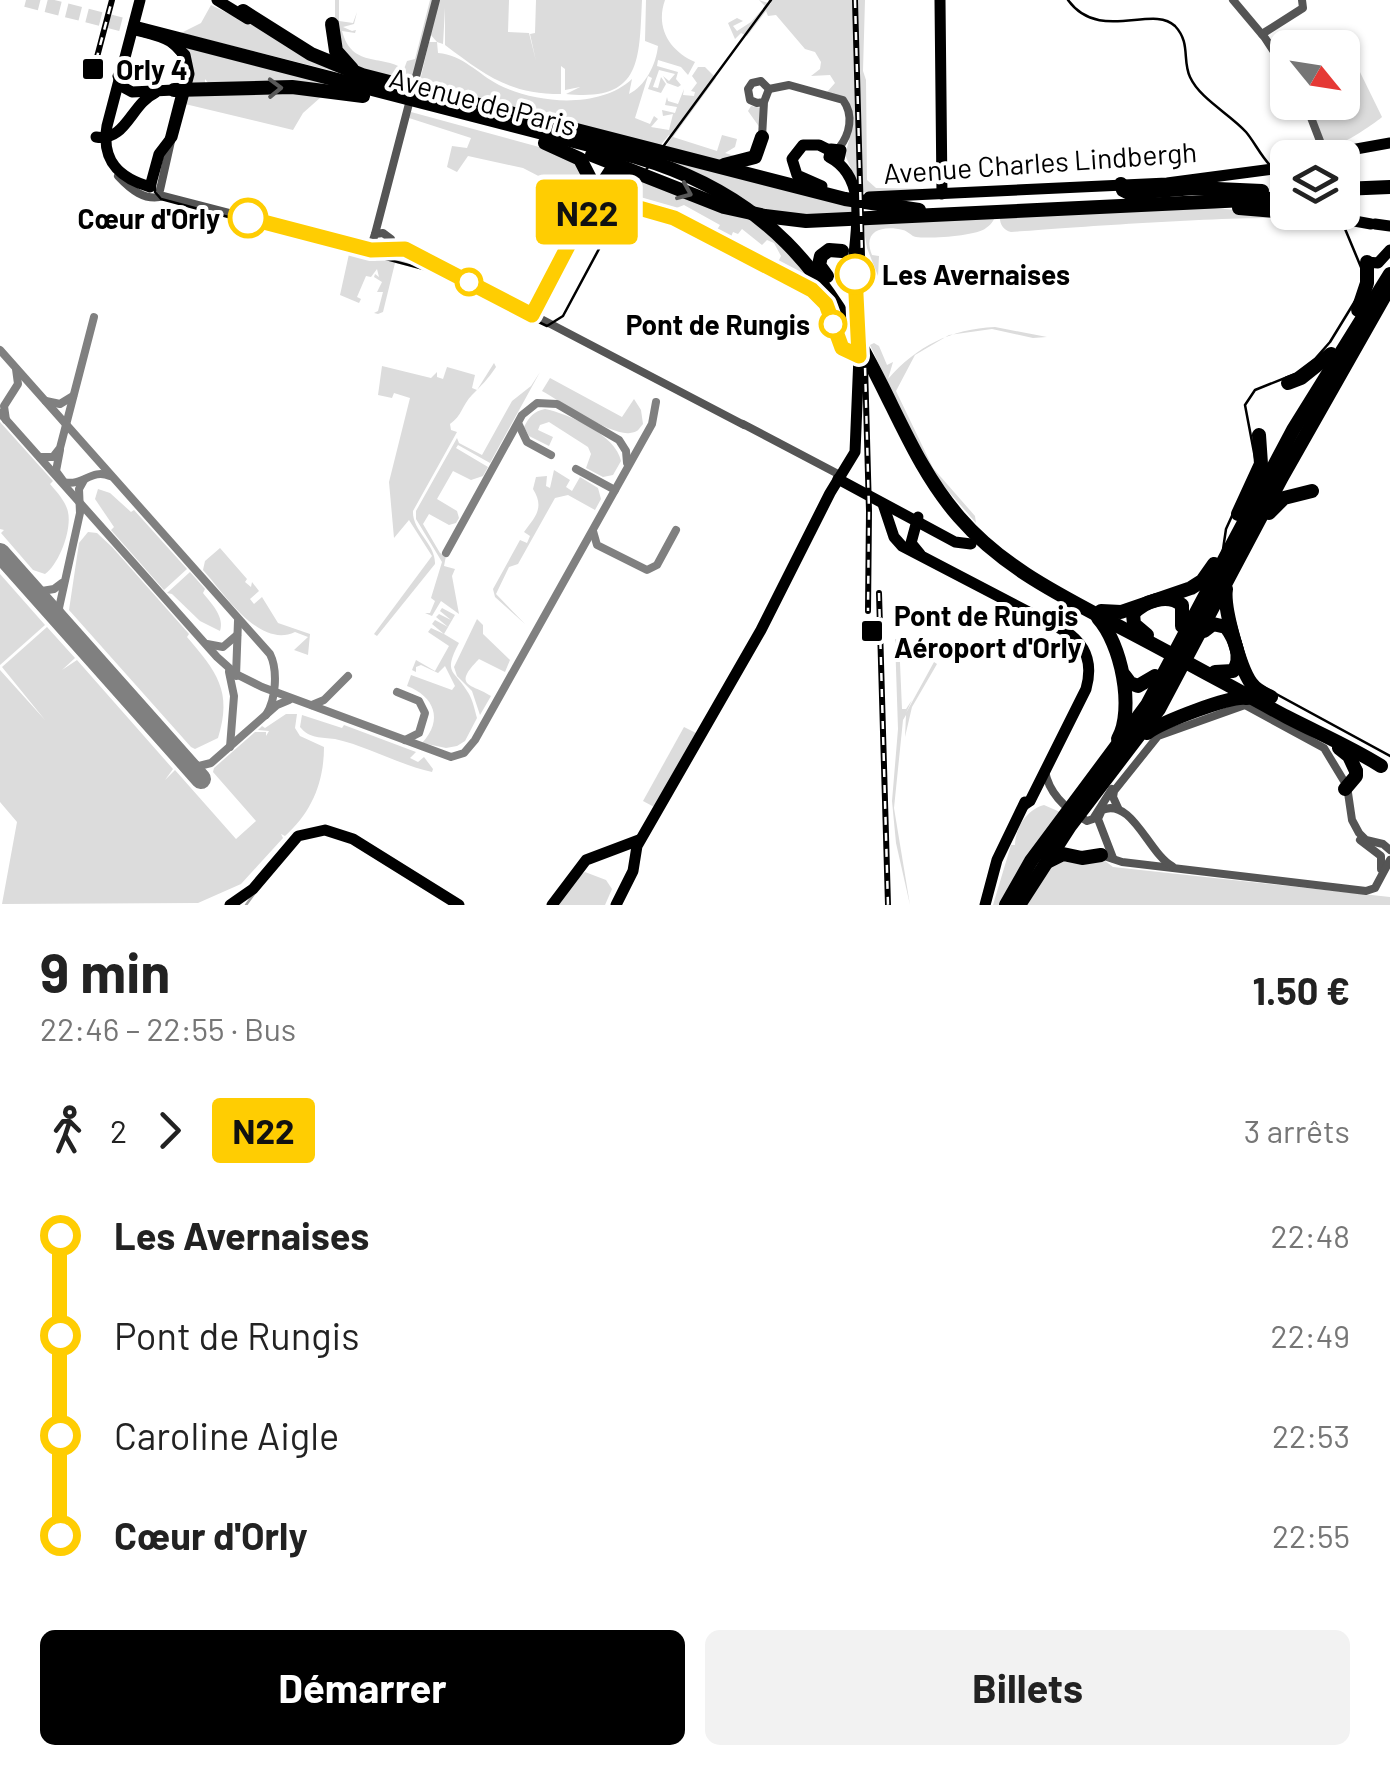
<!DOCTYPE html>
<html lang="fr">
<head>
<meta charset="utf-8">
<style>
	body { margin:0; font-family:Barlow,sans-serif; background:#f2f2f2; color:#222; height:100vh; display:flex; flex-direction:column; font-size:38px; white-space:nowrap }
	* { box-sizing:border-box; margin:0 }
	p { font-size:32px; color:#767676 }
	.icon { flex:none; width:55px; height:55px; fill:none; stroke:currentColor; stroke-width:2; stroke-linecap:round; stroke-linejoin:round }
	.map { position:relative; height:905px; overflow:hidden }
	.drawer { display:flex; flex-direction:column; background:#fff; flex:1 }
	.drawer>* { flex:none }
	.badge { padding:0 20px; border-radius:8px; font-size:35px; line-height:65px }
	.needle { width:65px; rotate:120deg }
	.tools { position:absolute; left:1270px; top:30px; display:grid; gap:20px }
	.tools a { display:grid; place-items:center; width:90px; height:90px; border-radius:15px; background:#fff; box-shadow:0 2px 8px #0004; font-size:50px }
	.map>.badge { position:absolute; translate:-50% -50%; box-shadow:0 0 0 5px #fff }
	.legs { display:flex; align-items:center; gap:15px; height:110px; padding:0 40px; font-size:32px }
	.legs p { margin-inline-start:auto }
	.overview { display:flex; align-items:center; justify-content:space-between; height:170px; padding:0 40px }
	h1 { font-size:55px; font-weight:700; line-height:75px }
	.action { display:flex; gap:20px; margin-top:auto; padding:20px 40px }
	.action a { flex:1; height:115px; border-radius:15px; background:#000; color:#fff; font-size:40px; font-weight:700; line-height:115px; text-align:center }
	.action a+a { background:#f2f2f2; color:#222 }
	ul { padding:0 40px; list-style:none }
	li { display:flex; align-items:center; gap:35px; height:100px; font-size:38px }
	li i { display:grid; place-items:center; width:15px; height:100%; margin:0 12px; background:currentColor }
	li i::after { content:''; width:25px; height:25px; margin:-12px; border:8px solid; border-radius:50%; background:#fff }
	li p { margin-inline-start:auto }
	li:first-child i { background:linear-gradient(#0000 50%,currentColor 0) }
	li:last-child i { background:linear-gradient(currentColor 50%,#0000 0) }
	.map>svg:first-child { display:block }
</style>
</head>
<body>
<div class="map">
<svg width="1390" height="905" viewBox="0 0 1390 905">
	<rect width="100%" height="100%" fill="#fff"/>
	<g fill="#dcdcdc">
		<path d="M335 0H339V21L353 23 357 12 354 24 343 27 352 31 356 30 355 33 342 31C352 68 380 54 404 69L407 61 415 59 430 0H433L411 84 360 70 345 61 335 21Z"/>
		<path d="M439 0H509L508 32 529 33 536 61 530 34 535 33 536 0H642C639 60 642 102 566 94L580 87 565 90V69L561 66V94C509 94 485 75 445 45V8L443 44 437 42 438 53C463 55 478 74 499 85 537 104 600 109 632 79L629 94C645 86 656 65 658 46L645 41 646 0H665C655 28 670 51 695 62L688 75 681 67 658 60 657 66 678 72 676 79 681 85 678 87 667 83 663 76 669 81 675 74 659 70 653 87 658 88 661 77 666 84 661 93 648 89 652 78 648 76 635 118 650 124 654 116 658 119 651 127 669 130 673 114 663 116 662 110 675 113 677 107 665 105 667 97 668 101 678 104 684 89 683 95 694 96 695 92 691 91 697 83 692 76 698 67H705L716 78 673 137 717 151 722 135 737 139 735 147 725 153 738 157 755 149 760 128 748 111 751 106 762 108 757 153 737 164 664 149 672 137 669 135 659 147 419 85 429 42H437L430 34Z"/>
		<path d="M759 0 771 4 768 0H853L857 182 845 155 851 133V108L827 92 835 83 830 75 811 76 820 69 821 62 815 52 805 49 776 15 768 16 766 11 747 36 741 33 735 39 728 23 737 18 743 21 733 26 737 31 751 22 765 6Z"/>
		<path d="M858 0H865L863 71 866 80 867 180 876 188 937 189 874 195 863 192Z"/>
		<path d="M211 5 361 78 181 33 201 23Z"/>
		<path d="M184 47 352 90 209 84 205 79V84L188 85Z"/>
		<path d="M1350 58 1358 68 1382 117C1373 125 1339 147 1327 149L1309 103 1342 102 1343 62Z"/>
		<path d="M285 90 321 97 303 113 293 130 185 104 186 93Z"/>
		<path d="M411 112 572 156 584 170V211L573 234 582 207 581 198 523 168 468 156 457 172 447 167 452 146 467 148 471 138 409 118Z"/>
		<path d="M658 156 853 203V218L761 213 691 171Z"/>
		<path d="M618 169 638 175 628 190 632 185 636 187 643 177 685 197 746 216 801 262 778 238 750 216 755 217C797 252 827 290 855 337L850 331 854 342 851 345 855 349C832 337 834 303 813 287L815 280 831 302 830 298 802 263 812 277 811 284 808 285 765 264 764 261 776 266 781 256 774 243 767 240 762 245 742 229 738 234 733 232 728 244 681 220V216L715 233 720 225 684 205 674 209 679 213 677 217 628 198 625 194 619 196 611 193 606 177Z"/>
		<path d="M1192 206 1337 219 1335 224C1311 208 1058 229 1011 232 1003 230 999 223 1000 215Z"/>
		<path d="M996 216C993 221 991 225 986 228 977 236 929 239 916 237 911 236 908 231 903 230 882 225 862 231 872 255L879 256 878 276 867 248 863 223Z"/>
		<path d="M365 249H392L377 254 417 265 416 268 395 263 383 312 378 314 374 313 378 311 383 292H377L382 282 374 277 375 274 379 277 377 269 371 277 366 276 357 297 361 299 359 303 340 295 349 254 375 261 378 259 363 255Z"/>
		<path d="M995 327 1047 337 1033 338 992 329 949 335 915 355 896 391 933 468 975 516 976 523 942 484 919 450 870 345 874 343 879 346 887 365 893 362 888 379C917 346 951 329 995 327Z"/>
		<path d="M494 363 496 367C488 379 481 386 472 395 462 405 462 416 450 424L451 430 457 432 413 511C412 531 436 544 435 564L377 636 374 634 432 556 409 520 394 538 389 482 410 398 394 393 392 398 378 395 382 366 431 378 437 372V377L443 379 447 367 475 375 472 388 477 390Z"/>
		<path d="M540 372 490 463 458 445 456 448 488 467 483 476 471 480 453 471 437 499 457 511 459 518 456 523 449 525 429 514 423 524 440 553 446 556 444 566 455 569 452 576 459 614 441 601 432 616 425 613H430L435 601 431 598 442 562 416 519V511L457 438 459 443 482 455 512 401 531 386Z"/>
		<path d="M550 378 622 417 634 399 641 410 643 424C638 430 638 432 630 433 611 436 560 401 542 391Z"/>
		<path d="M545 409C569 414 616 435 621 461L613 475 603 477 586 468 591 454 588 447 549 422 540 425 538 430 553 437 549 446 529 436 524 427C529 417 534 411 545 409Z"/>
		<path d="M0 422 53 481 50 484C57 492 66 502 68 512 72 530 59 564 45 574L33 570 1 533 4 530 0 529Z"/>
		<path d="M554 470 570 480 566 487 572 491 580 477 598 488 601 499 595 510 568 495 555 498 518 564 509 567 496 594 525 624 495 597 493 589 520 540 527 543 530 536 524 532C535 517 545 508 533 489L536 477 547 476 546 486 550 488Z"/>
		<path d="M98 489 110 493 131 512 134 510 187 569 164 590 111 530 114 527 95 499Z"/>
		<path d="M88 532 97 533 112 547 189 634 187 637C216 671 233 691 218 738L195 749 191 747 69 610 79 543Z"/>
		<path d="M220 548 247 579 245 582 251 587 252 582 259 591 250 599 254 604 262 597 278 623 310 634 308 655 294 650 308 637 295 632C259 649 225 594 203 570L205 561Z"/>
		<path d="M190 572 205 589 203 593C211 603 225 617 220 631L200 621 172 594 167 593Z"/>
		<path d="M0 574 45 625 0 665Z"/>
		<path d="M442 608 455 615 444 634 459 643C442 675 455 669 469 694 473 701 475 711 477 718L465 741 457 746 446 748 422 743C444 720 434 696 407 686L411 675 452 690 455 686 445 666 438 673 421 665 416 667V672L412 670 416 660 435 671 449 646 428 632 431 628 444 634 432 624 435 620 448 627 436 617 439 614 451 620 440 611Z"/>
		<path d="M477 619 483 625V634L510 660 505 672 479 659C451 687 473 684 491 696L480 715 472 691 457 676 454 667Z"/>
		<path d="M47 627 75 658 62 670 77 660 173 769 165 780 175 770 236 839 256 821 213 772 214 768 255 732H266V736L269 731 258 730 262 726 265 728 286 714H297L295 728 300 736 324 747C324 783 311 813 285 836L281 834 283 838 241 884 198 903 2 904 17 822 0 802V670L45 720 2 667Z"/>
		<path d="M895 639 899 640 902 709H906L912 700 906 713 934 662 937 664 912 707 905 737 906 715 903 720 894 808 910 905 896 843 892 801 898 729Z"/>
		<path d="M302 715 342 728 344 725 416 752 410 758 418 762 424 757 433 769 432 772C400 765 367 746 335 739 321 737 310 739 300 727Z"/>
		<path d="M684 727 696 733 656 808 643 801Z"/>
		<path d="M1044 805 1060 812 1000 905H993L1011 845H1015C1015 829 1027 809 1044 805Z"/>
		<path d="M1062 855 1080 860 1100 857 1113 867 1390 897V905H1024L1047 865Z"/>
		<path d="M585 872 606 880 612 889 605 905H558L572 882Z"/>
	</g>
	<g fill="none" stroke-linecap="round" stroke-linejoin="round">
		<path stroke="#a3a3a3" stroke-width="2.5" d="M246 905 254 894"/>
		<g stroke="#808080" stroke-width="8">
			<path d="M0 350 270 654C278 670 276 700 266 715"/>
			<path d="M46 401 60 404 73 396"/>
			<path d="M0 413 217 657 236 674 262 687 451 757 464 753 475 740 652 424 656 402"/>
			<path d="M6 420 4 406 18 384 16 369"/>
			<path d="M519 425 527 442 551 455"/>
			<path d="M60 450 56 471 64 482C83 487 91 468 110 476"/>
			<path d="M40 457H53L60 448 94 317"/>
			<path d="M576 469 615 490"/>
			<path d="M593 531 597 545 647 570 657 565 676 530"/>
			<path d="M446 553 522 415 537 403 557 404 619 440 626 451 627 463"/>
			<path d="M23 578 42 591 54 589 62 583"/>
			<path d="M68 630 61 620 59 608 80 513 79 489 84 480"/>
			<path d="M207 644 223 647 237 635"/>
			<path d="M229 672 234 696 230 747"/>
			<path d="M236 676 238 621"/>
			<path d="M397 692 419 701 425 713 419 733 405 740"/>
			<path d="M312 705 324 700 348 676"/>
			<path d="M184 759 199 766 211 763 277 705 289 700"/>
		</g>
		<path stroke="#808080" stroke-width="20" d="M0 553 201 779"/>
		<path stroke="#d9d9d9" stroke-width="14" stroke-dasharray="14 7" stroke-linecap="butt" d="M26 0 136 28"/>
		<g stroke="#555" stroke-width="8">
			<path d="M1233 0 1265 38 1288 73"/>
			<path d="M1262 34 1303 8 1302 0"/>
			<path d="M769 89 789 85 843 100C854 115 850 134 839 148"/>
			<path d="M1305 102 1325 154"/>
			<path d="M762 137 764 102 769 89 761 81 752 83 748 89 750 100 757 103 764 102"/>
			<path d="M118 176C130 189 145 202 164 196L371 250 389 246 391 239 383 233 375 234 373 240 379 248"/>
			<path d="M160 190 171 141"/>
			<path d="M375 234 436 0"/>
			<path d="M388 247 409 250 744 425"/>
			<path d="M743 424 840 475"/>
			<path d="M1045 771C1049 794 1067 810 1087 821L1093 819 1112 789"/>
			<path d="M1118 808 1113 797 1114 791 1158 736 1245 705 1324 748 1347 786 1352 820 1359 833 1366 840 1383 844 1390 850"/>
			<path d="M1360 840 1381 856V869"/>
			<path d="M1101 855 1122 862 1366 891 1375 888 1390 860"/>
			<path d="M1113 858 1098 819 1102 810C1132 797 1149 854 1172 866"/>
		</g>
		<g stroke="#000" stroke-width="11">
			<path d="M140 0 107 126C101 161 119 178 150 187L159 154 172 137 189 74 185 55 169 39"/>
			<path d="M217 0 248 19"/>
			<path d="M940 0 942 194"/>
			<path d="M118 76 121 86 132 92 174 90"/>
			<path d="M96 137C126 142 131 104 155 93"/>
			<path d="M1306 158 1390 143"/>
			<path d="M839 159 841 150 831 149 829 157C864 175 858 219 854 254 853 262 857 270 858 277 860 298 859 320 859 341"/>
			<path d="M822 186 797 175 792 159 803 145H819L829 150"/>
			<path d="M869 197 1167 183 1288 167"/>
			<path d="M1342 209 1349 220 1371 224"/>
			<path d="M1375 224 1390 226"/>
			<path d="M1367 262 1378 263 1390 250"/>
			<path d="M838 479 955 542 971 544"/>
			<path d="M883 504 894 537 902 546 1065 631C1087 645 1093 664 1086 689L1030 801 1024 805"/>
			<path d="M918 517 911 543 920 554"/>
			<path d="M230 905 253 889 298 836 325 830 353 839 459 905"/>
			<path d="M552 905 586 860 639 840"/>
			<path d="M616 905 633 871 637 846 761 630 830 493 855 452 859 356"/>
			<path d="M985 905 997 860 1025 802"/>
		</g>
		<g stroke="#000" stroke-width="14">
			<path d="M243 11 311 54 362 75 845 199 919 210"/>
			<path d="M332 24 336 51 352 69"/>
			<path d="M136 28 636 157C766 195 824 270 882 386 905 432 925 478 959 517 1003 568 1062 596 1120 627 1176 656 1231 687 1287 717 1318 733 1351 747 1381 766"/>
			<path d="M174 90 292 87 363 96"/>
			<path d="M545 143 580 159 597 192"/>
			<path d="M592 155 724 207 765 216 806 221 1288 198"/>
			<path d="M724 165 755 157 762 137"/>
			<path d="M1121 184 1123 190 1129 193 1195 188 1262 191"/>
			<path d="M1342 189 1390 187"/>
			<path d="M597 192 612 169H626"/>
			<path d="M1239 208 1288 212"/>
			<path d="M1289 212 1340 216"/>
			<path d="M584 218 588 180"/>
			<path d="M827 276 819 265 821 256 829 250 842 251"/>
			<path d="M1358 310 1367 283V262"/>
			<path d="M1288 383 1301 378 1331 354"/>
			<path d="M1269 513 1284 498 1312 491"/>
			<path d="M1238 514 1261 464 1259 435"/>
			<path d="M1226 589C1223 607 1240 668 1251 683 1256 690 1264 694 1271 697"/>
			<path d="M1101 611 1121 612 1191 588 1202 581 1214 564"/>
			<path d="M1098 618C1121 643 1135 709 1118 739"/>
			<path d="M1204 631 1213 624 1226 627C1235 639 1243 659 1233 671L1215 672"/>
			<path d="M1147 635 1134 624 1133 614C1144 601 1168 593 1182 605V626"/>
			<path d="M1124 675 1130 683 1138 686 1155 676"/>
			<path d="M1147 733C1162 722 1231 695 1247 698"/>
			<path d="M1339 748 1349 756 1356 771"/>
			<path d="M1345 789 1356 776V771"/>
			<path d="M1049 861 1063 854 1082 858 1101 855"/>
			<path d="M1006 905 1031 861 1147 705 1293 430 1390 274"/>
			<path d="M1019 905 1070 826 1159 709 1282 477 1388 290"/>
		</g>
		<g stroke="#000" stroke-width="2.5">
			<path d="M1068 0C1099 43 1153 4 1175 26 1191 43 1182 60 1190 77 1200 99 1230 114 1246 132 1258 146 1268 173 1288 175"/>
			<path d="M134 34C157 40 177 42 184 68L155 181V192L161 199 431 271 547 326 563 316 629 193 771 0"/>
			<path d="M1338 212 1363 272 1360 293 1330 342 1315 359 1295 374 1255 390 1245 405 1256 463 1226 529 1220 570 1248 668 1256 683 1390 756"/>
		</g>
		<g stroke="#000" stroke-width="6">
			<g id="rail">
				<path d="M855 0 869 511 868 611"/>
				<path d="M92 76 112 0"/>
				<path d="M879 593 888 905"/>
			</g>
		</g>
		<use href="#rail" stroke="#fff" stroke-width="2.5" stroke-dasharray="8" stroke-linecap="butt"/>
	</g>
	<defs><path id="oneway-chevron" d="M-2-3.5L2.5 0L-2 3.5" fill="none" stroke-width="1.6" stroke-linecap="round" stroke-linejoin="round" transform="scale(2.5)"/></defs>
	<g stroke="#595959">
		<use href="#oneway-chevron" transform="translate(275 88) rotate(-1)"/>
		<use href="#oneway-chevron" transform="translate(685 192) rotate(23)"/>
	</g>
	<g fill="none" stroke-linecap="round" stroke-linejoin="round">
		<g stroke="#fff" stroke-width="22">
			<path id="line-1" d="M248 218 371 250 405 249 532 315 590 204 604 198 674 218 812 290 826 304 842 348 859 356 855 274"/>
		</g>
		<use href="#line-1" stroke="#ffcd02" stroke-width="15"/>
	</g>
	<g fill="#000" stroke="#fff" stroke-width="4">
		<rect x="81" y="57" width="24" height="24" rx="5"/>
		<rect x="860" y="619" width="24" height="24" rx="5"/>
	</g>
	<g fill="#fff" stroke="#ffcd02" stroke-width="5">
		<circle cx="248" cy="218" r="18"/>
		<circle cx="855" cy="274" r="18"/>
		<circle cx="469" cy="282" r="12"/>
		<circle cx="833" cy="324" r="12"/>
	</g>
	<g text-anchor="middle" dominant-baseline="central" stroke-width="8" stroke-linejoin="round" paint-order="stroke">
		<g font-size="28" font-weight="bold" fill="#000" stroke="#fff" text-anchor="start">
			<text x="116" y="69">Orly 4</text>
			<text x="894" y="615">Pont de Rungis<tspan x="894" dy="32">Aéroport d'Orly</tspan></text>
		</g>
		<g font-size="28" fill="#000" stroke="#fff">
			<text transform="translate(483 101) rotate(15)">Avenue de Paris</text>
			<text transform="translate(1040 162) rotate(-4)">Avenue Charles Lindbergh</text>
		</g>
		<g font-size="28" font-weight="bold" fill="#000" stroke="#fff" text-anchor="end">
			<text x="220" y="218">Cœur d'Orly</text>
			<text x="882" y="274" text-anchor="start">Les Avernaises</text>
			<text x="810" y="324">Pont de Rungis</text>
		</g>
	</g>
</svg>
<div class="tools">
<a><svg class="needle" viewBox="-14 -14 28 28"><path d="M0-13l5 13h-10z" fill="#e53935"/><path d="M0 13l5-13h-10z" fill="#767676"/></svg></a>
<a><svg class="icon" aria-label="layers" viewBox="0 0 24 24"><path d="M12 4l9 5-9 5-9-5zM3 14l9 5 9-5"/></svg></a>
</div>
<b class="badge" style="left:587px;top:212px;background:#ffcd02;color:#111">N22</b>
</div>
<section class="drawer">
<div class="overview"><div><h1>9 min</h1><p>22:46 – 22:55 · Bus</p></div><b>1.50 €</b></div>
<div class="legs"><svg class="icon" aria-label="walk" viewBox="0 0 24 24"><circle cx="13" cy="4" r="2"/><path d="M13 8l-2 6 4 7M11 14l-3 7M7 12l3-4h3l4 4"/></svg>2<svg class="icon" aria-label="forward" viewBox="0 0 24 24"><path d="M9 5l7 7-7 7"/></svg><b class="badge" style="background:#ffcd02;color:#111">N22</b><p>3 arrêts</p></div>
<ul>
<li><i style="color:#ffcd02"></i><b>Les Avernaises</b><p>22:48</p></li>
<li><i style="color:#ffcd02"></i><span>Pont de Rungis</span><p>22:49</p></li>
<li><i style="color:#ffcd02"></i><span>Caroline Aigle</span><p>22:53</p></li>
<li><i style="color:#ffcd02"></i><b>Cœur d'Orly</b><p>22:55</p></li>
</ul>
<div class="action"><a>Démarrer</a><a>Billets</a></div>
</section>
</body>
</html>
